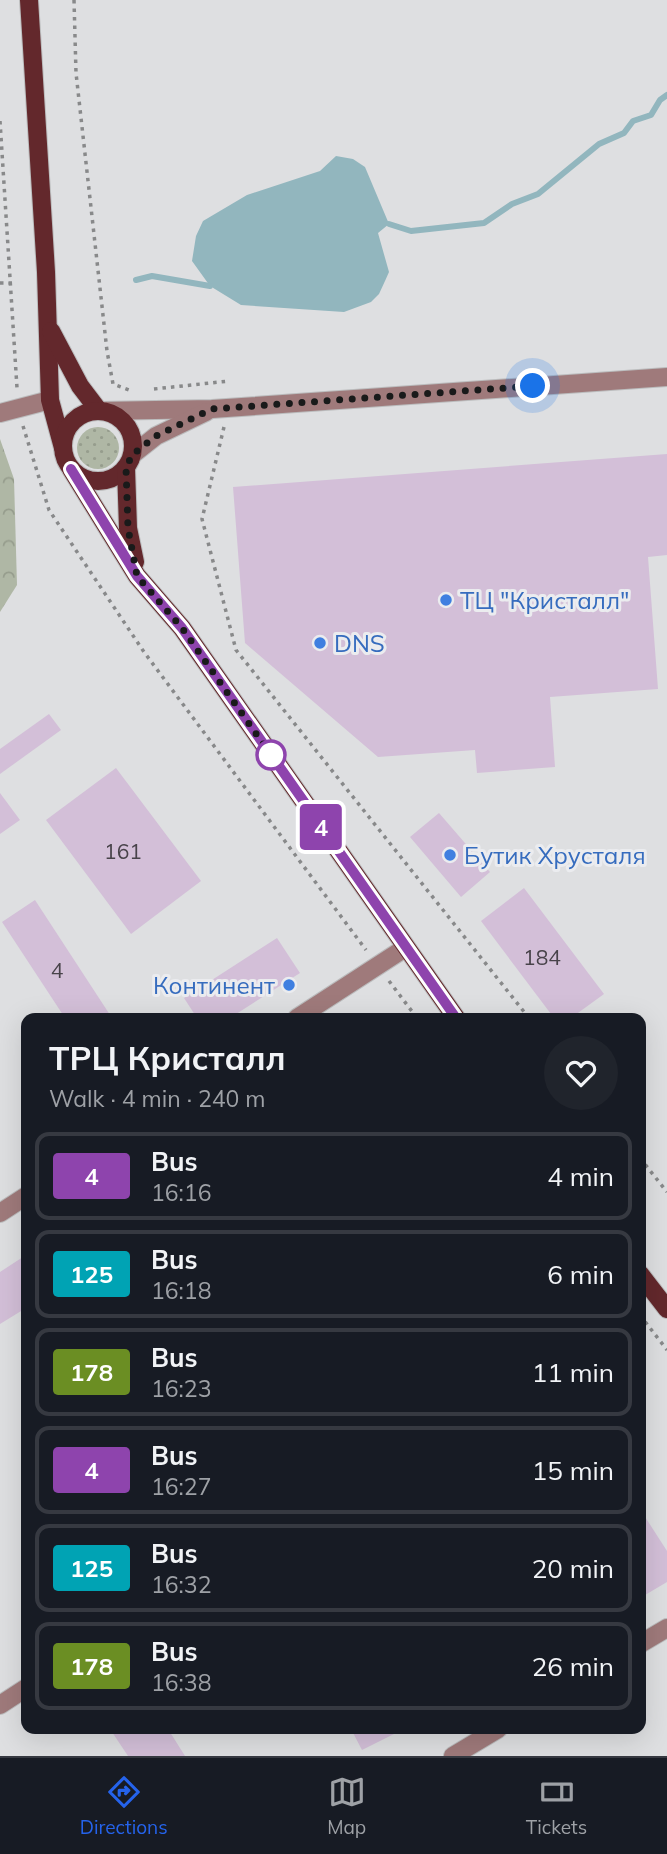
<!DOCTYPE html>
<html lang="en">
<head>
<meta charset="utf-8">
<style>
	body { margin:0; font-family:Mulish,sans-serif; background:#20242c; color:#f1f3f6; height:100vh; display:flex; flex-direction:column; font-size:26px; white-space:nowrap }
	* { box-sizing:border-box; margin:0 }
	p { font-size:23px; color:#9ea1a6 }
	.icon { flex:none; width:38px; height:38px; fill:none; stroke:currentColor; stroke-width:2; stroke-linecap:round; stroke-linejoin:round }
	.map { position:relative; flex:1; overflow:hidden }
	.sheet { position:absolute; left:21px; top:1013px; width:625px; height:721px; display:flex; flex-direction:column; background:#171b24; border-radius:14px; box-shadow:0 7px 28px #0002 }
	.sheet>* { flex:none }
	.badge { padding:0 14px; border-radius:5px; font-size:24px; line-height:46px }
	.you { position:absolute; width:35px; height:35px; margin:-18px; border:5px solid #fff; border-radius:50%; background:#1a73e8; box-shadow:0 0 0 10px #1a73e833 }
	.map>.badge { position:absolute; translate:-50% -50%; box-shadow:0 0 0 4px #fff }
	.round { display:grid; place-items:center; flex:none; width:74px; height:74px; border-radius:37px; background:#20242c }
	.headline { display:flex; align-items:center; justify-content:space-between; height:119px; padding:0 28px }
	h1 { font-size:33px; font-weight:700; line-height:52px }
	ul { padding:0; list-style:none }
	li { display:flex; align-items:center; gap:21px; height:88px; margin:0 14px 10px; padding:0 14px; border:4px solid #363941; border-radius:14px }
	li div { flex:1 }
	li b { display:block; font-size:26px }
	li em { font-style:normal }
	li .badge { min-width:77px; font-weight:700; text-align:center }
	.tabs { display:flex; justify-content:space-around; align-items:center; height:98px; border-top:2px solid #363941; background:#171b24; font-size:19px; color:#9ea1a6 }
	.tabs a { display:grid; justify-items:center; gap:4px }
	.tabs .on { color:#2563eb }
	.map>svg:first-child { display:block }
</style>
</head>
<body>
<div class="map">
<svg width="667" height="1756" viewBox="0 0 667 1756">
	<defs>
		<pattern id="grass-dots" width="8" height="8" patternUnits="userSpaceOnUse" patternTransform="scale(1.75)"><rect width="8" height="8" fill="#afb7a5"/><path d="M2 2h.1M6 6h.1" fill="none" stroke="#969d8d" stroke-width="1.8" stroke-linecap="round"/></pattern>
		<pattern id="forest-crowns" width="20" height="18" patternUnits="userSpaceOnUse" patternTransform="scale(1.75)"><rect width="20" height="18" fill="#afb7a5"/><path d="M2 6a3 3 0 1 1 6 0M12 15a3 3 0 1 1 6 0" fill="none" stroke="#969d8d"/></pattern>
	</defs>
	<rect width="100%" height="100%" fill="#dedfe1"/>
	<circle fill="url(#grass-dots)" cx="98" cy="448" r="21"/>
	<path fill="url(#forest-crowns)" d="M0 439 14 479 17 585 0 612Z"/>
	<path fill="#92b6be" d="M336 156 353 159 365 167 389 224 378 233 389 272 385 281 379 294 371 302 344 312 241 305 210 286 192 261 196 236 203 221 247 195 320 171Z"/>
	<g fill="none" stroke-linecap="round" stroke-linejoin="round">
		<g stroke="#92b6be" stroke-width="6">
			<path d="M389 224 411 231 484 223 512 204 538 194 599 144 624 133 633 121 651 115 660 100 667 95"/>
			<path d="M136 280 152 276 210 286"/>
		</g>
	</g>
	<g fill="#d3bfd8">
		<path d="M667 454V555L648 557 658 689 550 697 555 767 477 773 475 750 378 757 245 643 233 487Z"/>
		<path d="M49 714 61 730 0 774V749Z"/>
		<path d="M116 768 201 881 131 934 46 820Z"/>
		<path d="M0 793 20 820 0 834Z"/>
		<path d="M439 813 490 872 461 897 410 837Z"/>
		<path d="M524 888 604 994 571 1018H554L481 921Z"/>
		<path d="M35 900 112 1018H65L2 922Z"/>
		<path d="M277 938 300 973 230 1018H197L184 998Z"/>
		<path d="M26 1255V1308L0 1324V1272Z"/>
		<path d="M640 1509 667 1551V1582L640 1598Z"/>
		<path d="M110 1729H168L185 1756H128Z"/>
		<path d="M351 1729H404L362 1750Z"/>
	</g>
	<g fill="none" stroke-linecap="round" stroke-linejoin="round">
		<g stroke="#bbbcbd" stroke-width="20">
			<g id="minor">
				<path d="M99 411 212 409 667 377"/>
				<path d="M0 413 50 400"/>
				<path d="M132 455 156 436 206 412"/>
				<path d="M297 1018 405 948"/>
				<path d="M0 1213 26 1196"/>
				<path d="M640 1644 667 1628"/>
				<path d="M0 1705 26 1688"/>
				<path d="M453 1756 498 1729"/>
			</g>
		</g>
		<g stroke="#bbbcbd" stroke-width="20">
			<g id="major">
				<path d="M29 0 46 272 50 400 63 448"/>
				<path d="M51 331 80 386 99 411"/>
				<circle cx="98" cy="446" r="35"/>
				<path d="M126 468 128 528 135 562"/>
				<path d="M71 469 137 576 182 628 456 1018"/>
				<path d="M640 1274 667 1309"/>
			</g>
		</g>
		<g stroke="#88898a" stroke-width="3.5" stroke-dasharray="3.5 5" stroke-linecap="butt">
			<path d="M74 0 76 73 107 351 113 384 129 390"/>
			<path d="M0 121 17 388"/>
			<path d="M0 283H12"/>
			<path d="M154 389 229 381"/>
			<path d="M23 426 49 510 144 652 366 950"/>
			<path d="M224 427 202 519 236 650 529 1018"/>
			<path d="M389 981 417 1018"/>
			<path d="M640 1158 667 1192"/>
			<path d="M640 1315 667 1350"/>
		</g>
		<use href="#minor" stroke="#9f7a7b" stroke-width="18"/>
		<use href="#major" stroke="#63282c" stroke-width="18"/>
	</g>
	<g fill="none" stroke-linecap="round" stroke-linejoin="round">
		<g stroke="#fff" stroke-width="16">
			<path id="line" d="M71 469 137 576 182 628 456 1018"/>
		</g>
		<use href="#line" stroke="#8e44ad" stroke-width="10"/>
		<path stroke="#191a1a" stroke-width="7" stroke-dasharray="0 12.6" d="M271 755 278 765 182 628 137 576 128 528 126 468 132 455 156 436 212 409 533 386"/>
	</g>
	<g fill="#3f7fe0" stroke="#ebecef" stroke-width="2.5">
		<circle cx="446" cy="600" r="7"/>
		<circle cx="320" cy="643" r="7"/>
		<circle cx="450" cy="855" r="7"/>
		<circle cx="289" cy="985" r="7"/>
	</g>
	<circle fill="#fff" stroke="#8e44ad" stroke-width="3.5" cx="271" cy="755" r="14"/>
	<g text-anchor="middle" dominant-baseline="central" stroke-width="6" stroke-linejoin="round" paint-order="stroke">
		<g font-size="21" fill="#48434a">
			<text x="123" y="851">161</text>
			<text x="542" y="957">184</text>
			<text x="57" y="970">4</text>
		</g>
		<g font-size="24" fill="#366cbe" stroke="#ebecef" text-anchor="start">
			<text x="460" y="600">ТЦ "Кристалл"</text>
			<text x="334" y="643">DNS</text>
			<text x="464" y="855">Бутик Хрусталя</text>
			<text x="275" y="985" text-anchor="end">Континент</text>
		</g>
	</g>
</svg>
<div class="you" style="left:533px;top:386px"></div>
<b class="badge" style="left:321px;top:827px;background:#8e44ad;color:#fff">4</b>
<section class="sheet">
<div class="headline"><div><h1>ТРЦ Кристалл</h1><p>Walk · 4 min · 240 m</p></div><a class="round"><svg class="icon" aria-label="heart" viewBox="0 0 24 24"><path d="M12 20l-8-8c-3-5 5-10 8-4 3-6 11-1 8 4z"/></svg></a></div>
<ul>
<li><span class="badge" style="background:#8e44ad;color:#fff">4</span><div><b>Bus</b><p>16:16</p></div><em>4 min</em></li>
<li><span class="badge" style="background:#00a3b4;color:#fff">125</span><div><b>Bus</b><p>16:18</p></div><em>6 min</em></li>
<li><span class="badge" style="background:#6b8e23;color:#fff">178</span><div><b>Bus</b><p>16:23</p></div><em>11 min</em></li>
<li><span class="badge" style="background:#8e44ad;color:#fff">4</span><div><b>Bus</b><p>16:27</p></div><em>15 min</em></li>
<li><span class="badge" style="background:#00a3b4;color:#fff">125</span><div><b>Bus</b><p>16:32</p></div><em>20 min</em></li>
<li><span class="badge" style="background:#6b8e23;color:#fff">178</span><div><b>Bus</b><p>16:38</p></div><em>26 min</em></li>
</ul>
</section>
</div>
<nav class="tabs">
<a class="on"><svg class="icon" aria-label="directions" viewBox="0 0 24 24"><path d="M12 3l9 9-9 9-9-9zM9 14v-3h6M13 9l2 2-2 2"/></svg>Directions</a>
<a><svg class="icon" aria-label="map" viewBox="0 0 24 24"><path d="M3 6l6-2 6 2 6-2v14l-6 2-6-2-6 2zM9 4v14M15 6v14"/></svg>Map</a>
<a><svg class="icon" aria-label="tickets" viewBox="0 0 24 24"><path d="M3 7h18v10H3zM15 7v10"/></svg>Tickets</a>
</nav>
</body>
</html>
